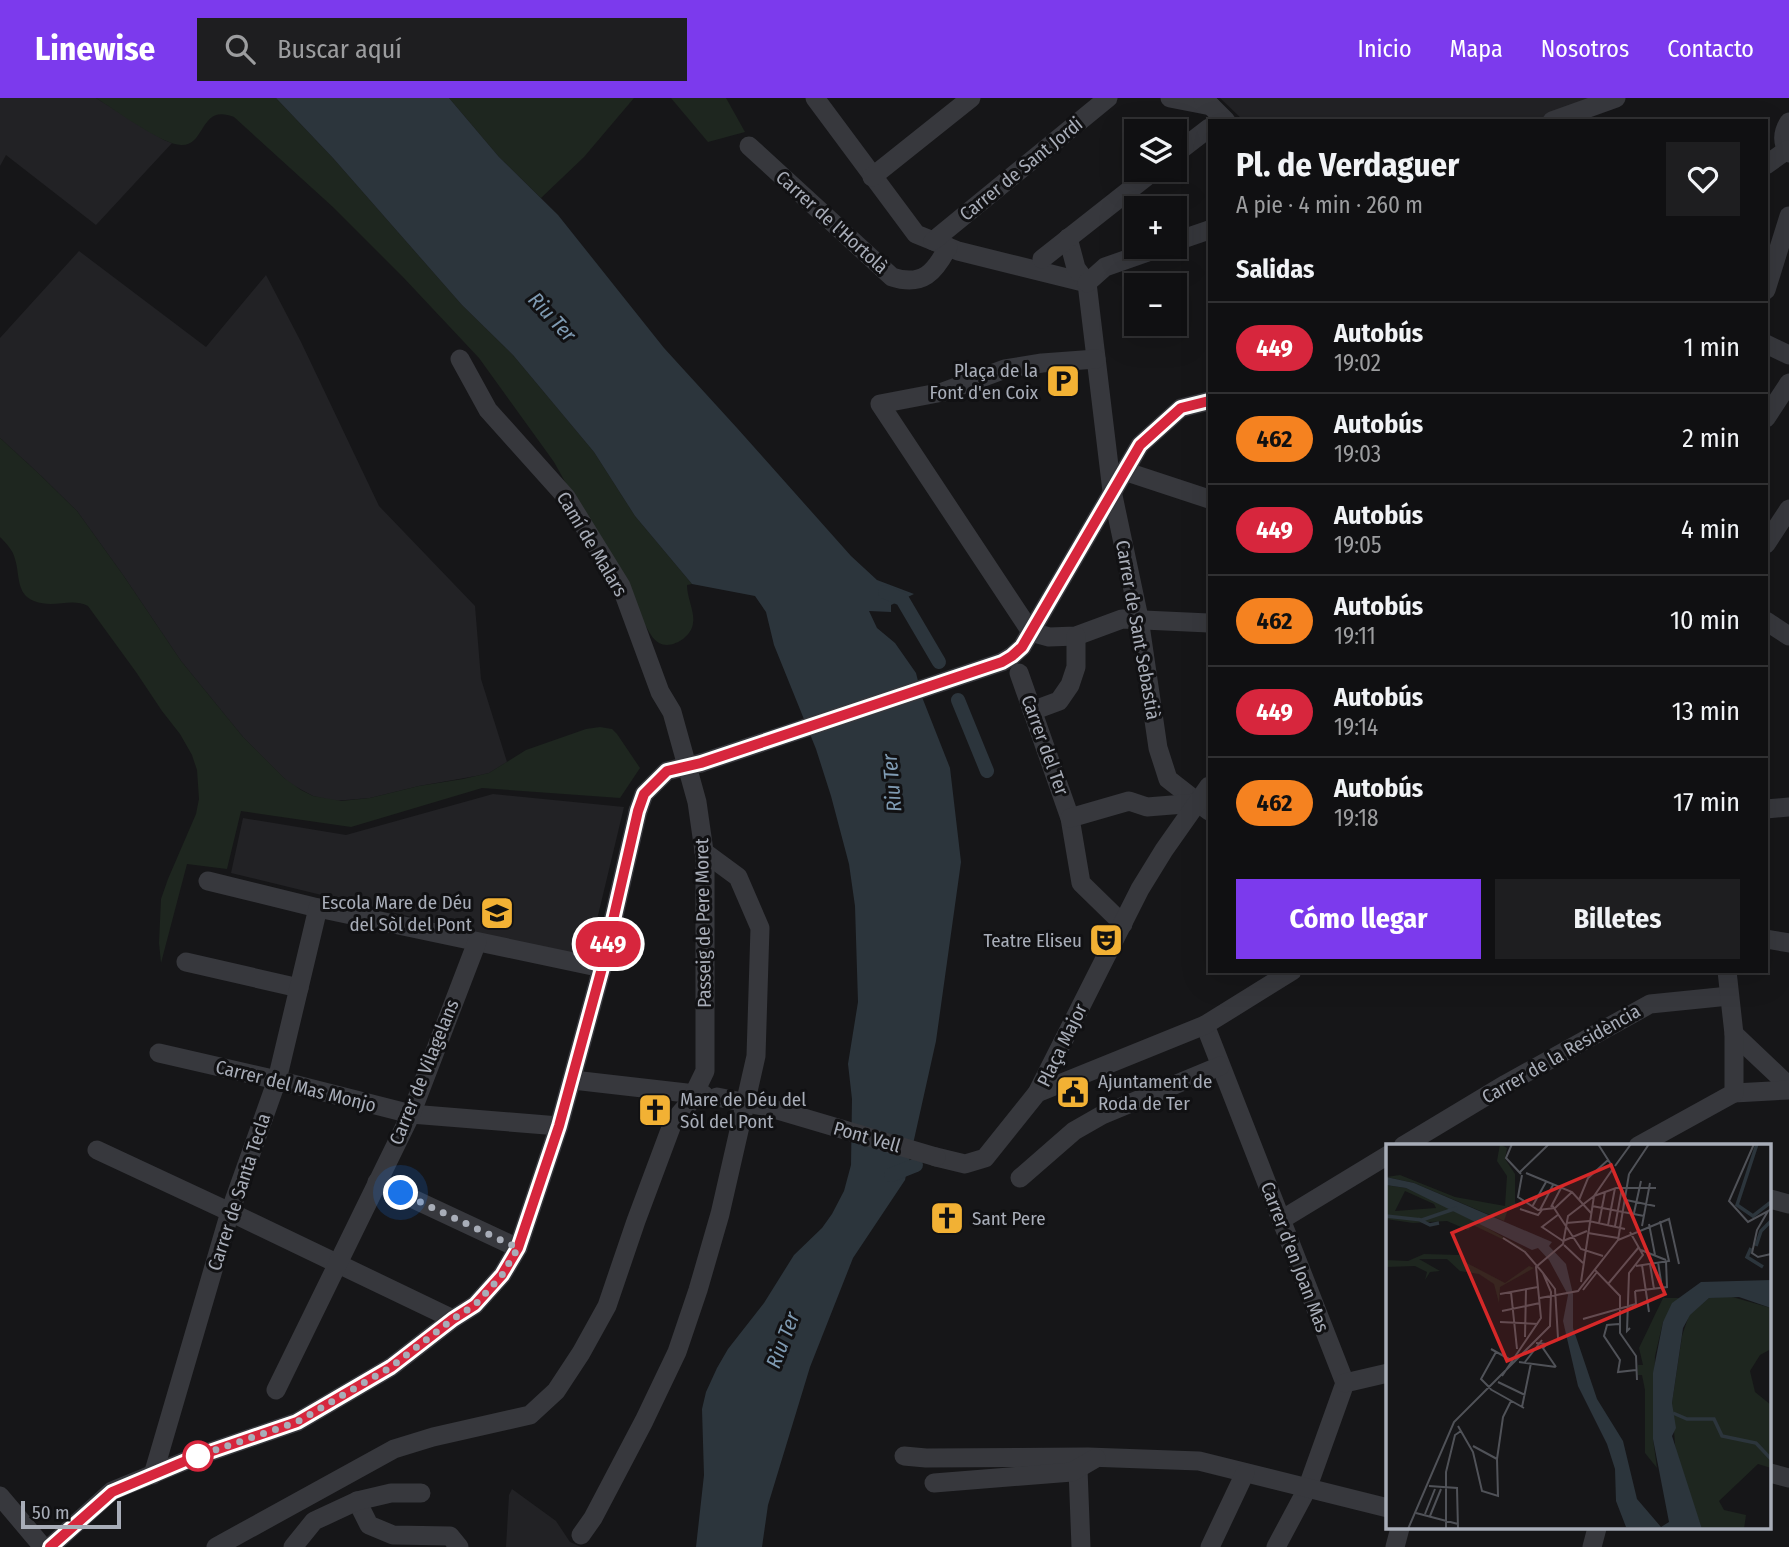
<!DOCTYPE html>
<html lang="es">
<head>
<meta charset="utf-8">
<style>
	body { margin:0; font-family:"Fira Sans Condensed",sans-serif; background:#1e1e20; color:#f1f3f6; height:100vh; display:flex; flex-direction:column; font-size:26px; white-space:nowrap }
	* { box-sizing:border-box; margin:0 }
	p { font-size:23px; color:#9c9d9f }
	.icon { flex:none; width:38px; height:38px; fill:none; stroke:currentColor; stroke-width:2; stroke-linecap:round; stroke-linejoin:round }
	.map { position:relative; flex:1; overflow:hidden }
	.sheet { position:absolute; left:1208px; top:21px; width:560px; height:854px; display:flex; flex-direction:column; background:#101012; border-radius:0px; box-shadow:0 7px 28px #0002,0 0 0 2px #303032 }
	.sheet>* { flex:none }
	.badge { padding:0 14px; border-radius:23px; font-size:24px; line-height:46px }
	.controls { position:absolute; left:1124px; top:21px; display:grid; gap:14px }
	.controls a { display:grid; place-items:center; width:63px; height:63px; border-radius:0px; background:#101012; box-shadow:0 7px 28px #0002,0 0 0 2px #303032; font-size:35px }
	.scale { position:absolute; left:21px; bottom:18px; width:100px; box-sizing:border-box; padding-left:7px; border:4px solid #a8adb8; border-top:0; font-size:19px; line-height:24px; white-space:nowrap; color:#a8adb8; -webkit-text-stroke:5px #111113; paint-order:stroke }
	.you { position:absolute; width:35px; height:35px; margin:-18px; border:5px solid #fff; border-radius:50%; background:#1a73e8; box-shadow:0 0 0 10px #1a73e833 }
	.map>.badge { position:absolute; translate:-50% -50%; box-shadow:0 0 0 4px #fff }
	h2 { padding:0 28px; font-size:26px; line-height:63px }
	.round { display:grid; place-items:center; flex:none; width:74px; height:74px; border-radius:0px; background:#1e1e20 }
	.overview { display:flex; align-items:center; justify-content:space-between; height:119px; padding:0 28px }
	h1 { font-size:33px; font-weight:700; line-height:52px }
	.cta { display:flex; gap:14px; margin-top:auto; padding:14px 28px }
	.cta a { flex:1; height:80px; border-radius:0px; background:#7c3aed; color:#fff; font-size:28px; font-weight:700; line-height:80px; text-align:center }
	.cta a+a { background:#1e1e20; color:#f1f3f6 }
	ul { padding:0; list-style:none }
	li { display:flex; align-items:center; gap:21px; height:91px; padding:0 28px; border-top:2px solid #303032 }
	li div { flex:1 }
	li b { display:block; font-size:26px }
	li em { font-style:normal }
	li .badge { min-width:77px; font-weight:700; text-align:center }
	header { display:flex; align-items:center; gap:42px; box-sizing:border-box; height:98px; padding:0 35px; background:#7c3aed; color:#fff }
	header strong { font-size:33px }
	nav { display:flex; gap:38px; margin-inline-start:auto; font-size:24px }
	.search { width:490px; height:63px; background:#1e1e20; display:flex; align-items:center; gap:18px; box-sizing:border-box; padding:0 24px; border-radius:0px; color:#9c9d9f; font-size:26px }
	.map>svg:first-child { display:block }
</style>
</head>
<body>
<header>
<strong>Linewise</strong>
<div class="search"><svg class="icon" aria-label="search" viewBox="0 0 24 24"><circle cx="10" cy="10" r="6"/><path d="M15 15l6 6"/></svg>Buscar aquí</div>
<nav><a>Inicio</a><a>Mapa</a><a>Nosotros</a><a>Contacto</a></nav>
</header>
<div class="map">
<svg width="1789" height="1449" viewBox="0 0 1789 1449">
	<rect width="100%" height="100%" fill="#161618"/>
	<g fill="#222225">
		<path d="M0 0H96L164 42 172 45 96 127 6 57 0 68Z"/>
		<path d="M1220 0H1613L1549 23H1244Z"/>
		<path d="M79 153 206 249 266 177 301 244 379 408 475 508 481 581 507 664 489 675 476 678 419 688 370 700 334 703 313 698 289 685 243 639 181 563 123 477 77 413 37 374 0 340V240Z"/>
		<path d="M493 696 624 709 589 855 580 860 231 775 243 720 346 737Z"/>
		<path d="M512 1391 556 1423 570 1444 581 1449H506L509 1397Z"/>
	</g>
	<g fill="#1e261f">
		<path d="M96 0H276L333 60 462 207 513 257 594 354 635 418 692 486 687 487C687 500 695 514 693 525 692 539 671 552 659 545 652 541 649 533 645 527L554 364 479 260 402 178 334 110 234 19C200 5 206 47 182 47 164 48 114 11 96 0Z"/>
		<path d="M449 0H634L584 59 541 100 499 59Z"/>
		<path d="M671 0H726L745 34 708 44Z"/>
		<path d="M0 340 37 374 77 413 123 477 181 563 243 639 284 680 301 692 313 698 341 703 370 700 419 688 463 681 489 675 526 652 586 631 600 629 612 631 617 636 640 670 620 700 482 690 351 729 241 713 227 771 187 766 161 865 159 845 161 801 168 781 196 716 199 701 197 672 192 657 180 636 162 613 136 574 88 508C71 499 55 511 34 503 16 496 20 477 15 461 13 452 6 445 0 439Z"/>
	</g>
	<path fill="#2c353c" d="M276 0H449L499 59 558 117 664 250 737 330 851 458 877 482 914 496 891 507V514L869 513 877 530 895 545 916 575 922 599 950 670 961 764 936 943 905 1082 853 1160 810 1269 768 1407 762 1449H696L704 1377 702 1311 706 1294 717 1270 728 1251 764 1205 794 1157 822 1130 832 1116 844 1093 851 1067 852 1001 848 966 858 904 855 808 849 766 831 698 816 651 774 547 766 514 755 498 692 486 635 418 594 354 513 257 462 207 333 60Z"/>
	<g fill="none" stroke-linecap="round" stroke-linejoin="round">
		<g stroke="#2c353c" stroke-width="14">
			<path d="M885 494 902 501 939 564"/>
			<path d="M958 602 987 673"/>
			<path d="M891 1077 916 1067"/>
		</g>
		<g stroke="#37383d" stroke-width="19">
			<path d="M815 0 916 136 958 153 1087 185"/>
			<path d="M1170 0 1211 8"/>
			<path d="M1203 0 1226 23"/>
			<path d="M1552 23 1616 0"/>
			<path d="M1789 24C1782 35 1782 45 1789 55"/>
			<path d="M749 48 892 179C923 189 935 174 948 149"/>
			<path d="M1174 57 1209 30"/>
			<path d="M1766 67 1787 52"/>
			<path d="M872 79 971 0"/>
			<path d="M1068 140 1076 170 1087 185 1112 393 1139 520 1158 650 1168 681 1209 713"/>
			<path d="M933 143 1108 0"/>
			<path d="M1174 144 1209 132"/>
			<path d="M1042 161 1155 72"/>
			<path d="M1087 185 1105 169 1162 149"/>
			<path d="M1766 192 1789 118"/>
			<path d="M1766 246 1789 257"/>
			<path d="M1766 320 1789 285"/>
			<path d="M1124 373 1209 401"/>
			<path d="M1766 446 1789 411"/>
			<path d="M1766 523 1789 538"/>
			<path d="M1031 534 880 306 943 294 1005 271 1042 265 1096 261"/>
			<path d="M1031 534 1049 539 1076 538 1122 521 1209 525"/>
			<path d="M1019 575 1070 720 1081 785 1123 826"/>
			<path d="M1032 613 1059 603 1070 587 1076 569V538"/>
			<path d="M701 665 1002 564 1012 558 1022 549 1140 347 1181 310 1209 303"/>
			<path d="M1766 711 1789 709"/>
			<path d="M1070 720 1129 703 1147 709 1197 705"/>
			<path d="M208 783 318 810 602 870"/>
			<path d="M1766 841 1789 845"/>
			<path d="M186 864 299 890"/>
			<path d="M1205 927 1345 1285 1307 1391 1276 1449"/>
			<path d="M1734 936 1789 988"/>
			<path d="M159 955 277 982 411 1016 559 1028"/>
			<path d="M573 982 704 997"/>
			<path d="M1037 995 1205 927 1292 873"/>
			<path d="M1734 995 1789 992"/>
			<path d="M1403 1048 1506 986 1650 906 1729 898"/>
			<path d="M1638 1048 1734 995V936L1727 873"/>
			<path d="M97 1052 230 1114 453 1221"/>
			<path d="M936 1059 965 1066 985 1060 1037 995 1140 791 1164 752 1209 688"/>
			<path d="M1020 1080 1074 1033 1102 1017 1220 968"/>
			<path d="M377 1084 518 1150"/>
			<path d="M1770 1101 1789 1106"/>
			<path d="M1281 1122 1388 1057"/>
			<path d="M1345 1285 1388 1275"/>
			<path d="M276 1292 411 1016 477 844"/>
			<path d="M904 1358 926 1360 1088 1359 1199 1363 1388 1410"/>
			<path d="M1078 1371 1081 1449"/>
			<path d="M1770 1375 1789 1380"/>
			<path d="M153 1377 230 1114 277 982 318 810"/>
			<path d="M934 1385 1072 1374 1096 1360"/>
			<path d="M0 1398 43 1449"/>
			<path d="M357 1403 369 1427 393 1437 450 1438 459 1449"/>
			<path d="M581 1437 593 1420 644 1323 677 1254 698 1192 720 1116 756 958 760 830 738 779 704 754"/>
			<path d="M50 1449 112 1393 195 1359 297 1324 391 1269 453 1221 475 1207 502 1177 518 1150 559 1028 602 870 638 713"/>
			<path d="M216 1449 394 1351 433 1339 530 1317 556 1293 581 1255 607 1208 636 1123 673 1024 690 1004 705 973V760L697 704 672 614 660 594 621 488 566 399 488 312 460 261"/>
			<path d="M293 1449 314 1423 357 1403 391 1395H421"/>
			<path d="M1210 1449 1245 1375"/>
			<path d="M1395 1449 1400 1430"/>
			<path d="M1592 1449 1597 1430"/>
		</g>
		<g stroke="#37383d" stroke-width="19">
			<path d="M638 713 644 696 667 673 701 665"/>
			<path d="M717 999 767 1009 936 1059"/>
		</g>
	</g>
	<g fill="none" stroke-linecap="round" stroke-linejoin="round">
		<g stroke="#fff" stroke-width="16">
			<path id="line" d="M50 1449 112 1394 195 1359 297 1324 391 1269 453 1221 475 1207 502 1177 518 1150 559 1028 602 870 638 713 644 696 667 673 701 665 1002 564 1012 558 1022 549 1140 347 1181 310 1209 303"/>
		</g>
		<use href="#line" stroke="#d7263d" stroke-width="10"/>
		<path stroke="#a8adb8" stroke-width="7" stroke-dasharray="0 12.6" d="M198 1358 195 1359 297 1324 391 1269 453 1221 475 1207 502 1177 518 1150 401 1095"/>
	</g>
	<defs>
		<g id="parking-square" transform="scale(1.75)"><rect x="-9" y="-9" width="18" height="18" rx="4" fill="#f2b134" stroke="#111113"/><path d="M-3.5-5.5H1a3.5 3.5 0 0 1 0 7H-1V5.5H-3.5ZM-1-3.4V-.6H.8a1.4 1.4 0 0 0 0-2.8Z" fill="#111"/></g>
		<g id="school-square" transform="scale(1.75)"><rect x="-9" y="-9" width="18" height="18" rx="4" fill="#f2b134" stroke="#111113"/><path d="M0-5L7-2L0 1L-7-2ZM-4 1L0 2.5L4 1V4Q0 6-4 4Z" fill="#111"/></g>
		<g id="theatre-square" transform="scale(1.75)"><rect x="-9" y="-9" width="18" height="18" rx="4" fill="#f2b134" stroke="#111113"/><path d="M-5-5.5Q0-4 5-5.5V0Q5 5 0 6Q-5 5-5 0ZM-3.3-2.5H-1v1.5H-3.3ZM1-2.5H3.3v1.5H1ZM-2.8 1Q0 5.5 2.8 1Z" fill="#111"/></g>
		<g id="civic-square" transform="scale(1.75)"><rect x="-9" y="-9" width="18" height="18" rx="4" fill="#f2b134" stroke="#111113"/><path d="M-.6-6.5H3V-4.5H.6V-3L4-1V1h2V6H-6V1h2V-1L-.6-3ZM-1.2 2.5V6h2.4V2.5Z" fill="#111"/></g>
		<g id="church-square" transform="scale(1.75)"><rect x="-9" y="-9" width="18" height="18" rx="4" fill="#f2b134" stroke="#111113"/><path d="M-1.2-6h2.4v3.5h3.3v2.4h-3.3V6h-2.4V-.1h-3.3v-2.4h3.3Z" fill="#111"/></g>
	</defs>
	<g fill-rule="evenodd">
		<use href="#parking-square" x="1063" y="283"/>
		<use href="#school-square" x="497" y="815"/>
		<use href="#theatre-square" x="1106" y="842"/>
		<use href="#civic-square" x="1073" y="994"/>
		<use href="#church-square" x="655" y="1012"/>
		<use href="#church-square" x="947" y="1120"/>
	</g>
	<circle fill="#fff" stroke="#d7263d" stroke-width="3.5" cx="198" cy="1358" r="14"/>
	<g text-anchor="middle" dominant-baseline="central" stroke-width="6" stroke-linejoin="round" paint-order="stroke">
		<g font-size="19" fill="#a8adb8" stroke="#111113">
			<text transform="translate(1021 71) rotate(-39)">Carrer de Sant Jordi</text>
			<text transform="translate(832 124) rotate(42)">Carrer de l'Hortolà</text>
			<text transform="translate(592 446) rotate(59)">Camí de Malars</text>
			<text transform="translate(1138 532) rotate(80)">Carrer de Sant Sebastià</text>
			<text transform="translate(1045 647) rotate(70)">Carrer del Ter</text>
			<text transform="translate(703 825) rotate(-91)">Passeig de Pere Moret</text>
			<text transform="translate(1062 947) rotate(-64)">Plaça Major</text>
			<text transform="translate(1561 956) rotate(-30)">Carrer de la Residència</text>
			<text transform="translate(424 974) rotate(-68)">Carrer de Vilagelans</text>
			<text transform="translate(296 988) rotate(14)">Carrer del Mas Monjo</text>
			<text transform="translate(867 1039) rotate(16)">Pont Vell</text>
			<text transform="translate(239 1094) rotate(-72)">Carrer de Santa Tecla</text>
			<text transform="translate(1295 1159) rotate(69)">Carrer d'en Joan Mas</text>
		</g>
		<g font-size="19" fill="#a8adb8" stroke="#111113" text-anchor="end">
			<text x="1038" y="272">Plaça de la<tspan x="1038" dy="22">Font d'en Coix</tspan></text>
			<text x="472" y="804">Escola Mare de Déu<tspan x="472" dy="22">del Sòl del Pont</tspan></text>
			<text x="1082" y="842">Teatre Eliseu</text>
			<text x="1098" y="983" text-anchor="start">Ajuntament de<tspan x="1098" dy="22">Roda de Ter</tspan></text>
			<text x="680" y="1001" text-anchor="start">Mare de Déu del<tspan x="680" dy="22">Sòl del Pont</tspan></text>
			<text x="972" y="1120" text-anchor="start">Sant Pere</text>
		</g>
		<g font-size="21" font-style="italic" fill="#7f9bb3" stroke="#111113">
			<text transform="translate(552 219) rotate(47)">Riu Ter</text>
			<text transform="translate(892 685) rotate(-95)">Riu Ter</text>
			<text transform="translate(783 1242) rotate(-69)">Riu Ter</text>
		</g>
	</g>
	<g transform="translate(1386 1046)">
		<rect width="385" height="385" fill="#161618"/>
		<path d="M114 0 121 4 119 15 129 30V58L133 64 123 62 118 77 28 39 0 33 14 31 69 53 119 62 121 32 111 17ZM0 41 20 44 75 69 147 110 87 81 82 86 61 77 27 79 0 75ZM19 47 48 60 50 64 9 67ZM38 110 73 111 77 117 119 139 143 122 148 124 114 143 113 159 108 140 93 130 74 127 61 115H33L54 127 44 128 39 136 41 128 29 122 0 123V116L22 117ZM343 152 385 164V205L374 211 364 227 369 248 385 261V324L372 320 333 357 338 366 360 371 358 385H316L290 314 286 259 296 192 303 171 323 154ZM277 154H293L277 178 269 212 267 295 271 324 259 309V246L256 231H252V221H257L253 204Z" fill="#1e261f" fill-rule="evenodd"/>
		<path d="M0 33 28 39 166 98 163 102 180 120 187 150V184L211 255 237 297 251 355 275 383 283 378 267 295V229L277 178 286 159 315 138 385 136V164L353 153 323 154 304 171 297 184 286 259 290 284 286 292 316 385 240 383 230 357 229 325 221 300 192 242 177 177 182 151 163 116 152 104 146 106 20 44 0 41Z" fill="#2c353c"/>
		<path fill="none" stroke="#2c353c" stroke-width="3.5" d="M371 0 351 61 367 72 385 58M0 72 36 76 71 64M32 75 44 81 53 79M370 102 375 87 385 77M365 104 361 113 377 123M287 269 301 275H328L336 292 370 299 385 315"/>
		<path fill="none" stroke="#505258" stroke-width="2" d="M126 0 120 14 135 30M212 0 226 22M368 0 343 57 362 78 382 67 371 86 366 109 372 113 385 110M229 22 245 0M133 29 163 0M140 29 186 48 205 69M243 30 263 0M136 31 132 53 152 66 169 64 186 48M208 52 230 44H270M193 56 202 34 222 16M240 56 269 62M166 61 195 105 217 112M206 62 258 72M146 63 160 38M165 63 175 44M134 65 152 71 156 66M154 66 167 41M248 69 255 37M173 70 156 83 177 97M180 79 203 77 239 85M213 79 219 48M263 80 269 111M222 81 229 44M229 82 236 44M256 82 264 39M202 89 232 94M232 96 243 30M177 97 201 87M178 101 197 119M255 106 280 116M272 118 276 144M264 120 268 145M256 121 263 168M250 122 283 117 274 77M208 125 234 152V189L250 212 251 236M157 129 169 145 172 194M195 138 208 52M222 140 253 103M197 146 211 128M249 147 281 143 280 117M125 148 131 205M114 150 152 143M154 154 192 147 232 96 283 75 293 120M116 167 154 159M197 175 250 160 249 147M114 178 152 180M233 180 221 181 218 192 234 216 232 228 250 226M244 184 241 187 243 129 257 111 244 88M139 193 140 145M150 199 161 200 157 204 170 223M105 205 125 216M133 218 170 223M139 218 156 196M116 232 155 174 150 123 177 100 182 72 208 52 226 26M112 238 139 251M104 245 138 264M105 245 95 235 110 208M136 263 145 219M72 282 87 308 96 347 112 352 111 315 117 273 125 257M87 302 111 315M43 342 71 344 72 385M30 369 72 380M39 370 49 345M44 372 55 345M22 385 68 278 164 182 165 148 157 129 139 108 117 94M60 385V328L69 291 75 287"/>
		<path fill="#d62828" fill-opacity="0.15" stroke="#d62828" stroke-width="3.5" d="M225 21 279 150 121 217 66 89Z"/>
		<rect width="385" height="385" fill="none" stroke="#a8adb8" stroke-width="3.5"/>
	</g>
</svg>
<div class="controls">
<a><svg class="icon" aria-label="layers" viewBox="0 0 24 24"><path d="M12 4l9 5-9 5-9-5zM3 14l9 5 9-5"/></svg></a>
<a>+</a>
<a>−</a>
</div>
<div class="scale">50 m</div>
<div class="you" style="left:401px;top:1095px"></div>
<b class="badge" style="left:608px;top:846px;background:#d7263d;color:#fff">449</b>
<section class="sheet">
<div class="overview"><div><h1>Pl. de Verdaguer</h1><p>A pie · 4 min · 260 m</p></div><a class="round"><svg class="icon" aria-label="heart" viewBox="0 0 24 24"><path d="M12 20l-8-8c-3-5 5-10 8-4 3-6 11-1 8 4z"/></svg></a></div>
<h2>Salidas</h2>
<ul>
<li><span class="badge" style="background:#d7263d;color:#fff">449</span><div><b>Autobús</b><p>19:02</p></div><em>1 min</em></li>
<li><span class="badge" style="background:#f58220;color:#111">462</span><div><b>Autobús</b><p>19:03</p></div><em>2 min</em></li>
<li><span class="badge" style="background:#d7263d;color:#fff">449</span><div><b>Autobús</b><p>19:05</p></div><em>4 min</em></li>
<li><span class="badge" style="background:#f58220;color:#111">462</span><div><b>Autobús</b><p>19:11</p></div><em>10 min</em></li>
<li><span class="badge" style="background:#d7263d;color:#fff">449</span><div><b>Autobús</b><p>19:14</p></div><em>13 min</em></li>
<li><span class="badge" style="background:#f58220;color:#111">462</span><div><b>Autobús</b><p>19:18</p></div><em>17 min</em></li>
</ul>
<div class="cta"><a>Cómo llegar</a><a>Billetes</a></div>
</section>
</div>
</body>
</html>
